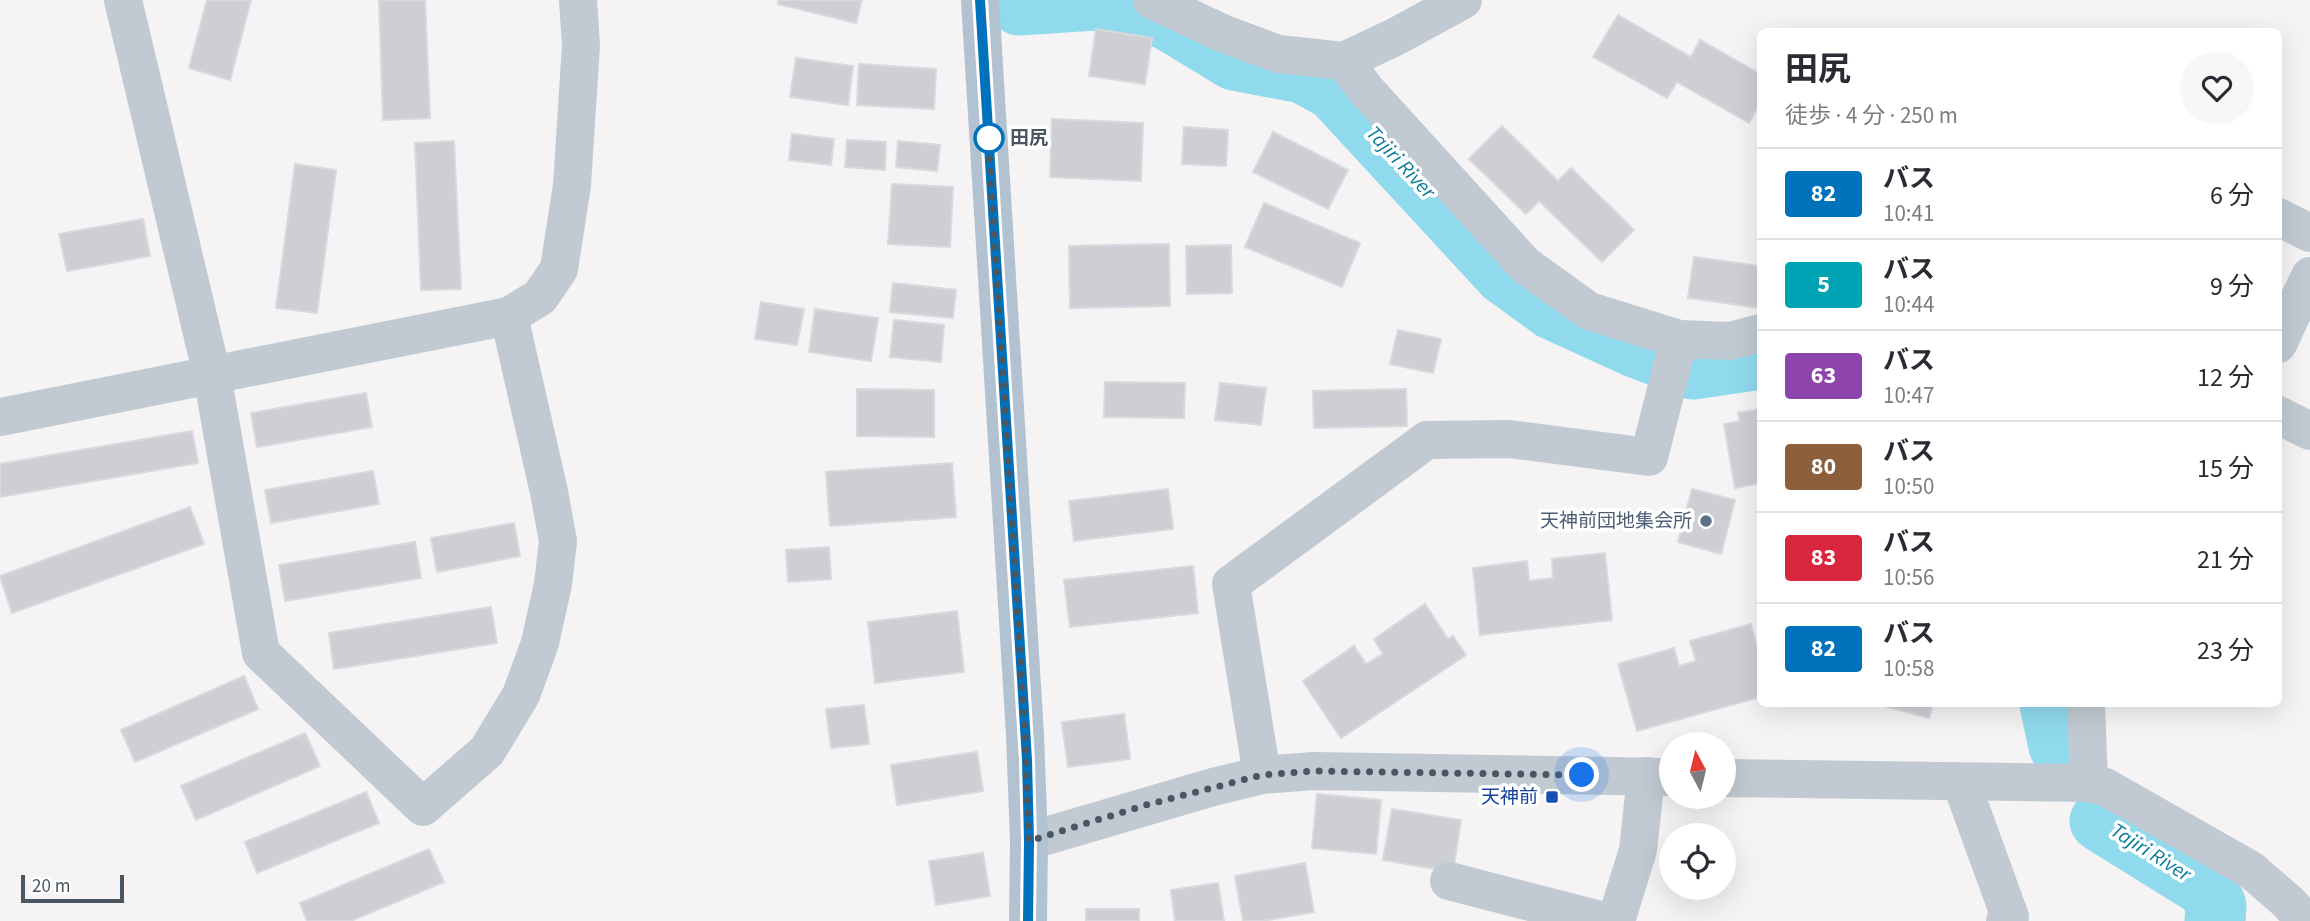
<!DOCTYPE html>
<html lang="ja">
<head>
<meta charset="utf-8">
<style>
	body { margin:0; font-family:"Source Sans 3","Noto Sans JP",sans-serif; background:#f7f7f7; color:#2b2b33; height:100vh; display:flex; flex-direction:column; font-size:26px; white-space:nowrap }
	* { box-sizing:border-box; margin:0 }
	p { font-size:23px; color:#7c7c81 }
	.icon { flex:none; width:38px; height:38px; fill:none; stroke:currentColor; stroke-width:2; stroke-linecap:round; stroke-linejoin:round }
	.map { position:relative; flex:1; overflow:hidden }
	.details { position:absolute; left:1757px; top:28px; width:525px; height:679px; display:flex; flex-direction:column; background:#fff; border-radius:10px; box-shadow:0 7px 28px #0002 }
	.details>* { flex:none }
	.badge { padding:0 14px; border-radius:5px; font-size:24px; line-height:46px }
	.needle { width:46px; rotate:353deg }
	.tools { position:absolute; left:1659px; top:732px; display:grid; gap:14px }
	.tools a { display:grid; place-items:center; width:77px; height:77px; border-radius:50%; background:#fff; box-shadow:0 7px 28px #0002; font-size:35px }
	.scale { position:absolute; left:21px; bottom:18px; width:103px; box-sizing:border-box; padding-left:7px; border:4px solid #4a5661; border-top:0; font-size:19px; line-height:24px; white-space:nowrap; color:#4a5661; -webkit-text-stroke:5px #fff; paint-order:stroke }
	.you { position:absolute; width:35px; height:35px; margin:-18px; border:5px solid #fff; border-radius:50%; background:#1a73e8; box-shadow:0 0 0 10px #1a73e833 }
	.map>.badge { position:absolute; translate:-50% -50%; box-shadow:0 0 0 4px #fff }
	.round { display:grid; place-items:center; flex:none; width:74px; height:74px; border-radius:37px; background:#f7f7f7 }
	.summary { display:flex; align-items:center; justify-content:space-between; height:119px; padding:0 28px }
	h1 { font-size:33px; font-weight:700; line-height:52px }
	ul { padding:0; list-style:none }
	li { display:flex; align-items:center; gap:21px; height:91px; padding:0 28px; border-top:2px solid #e1e1e2 }
	li div { flex:1 }
	li b { display:block; font-size:26px }
	li em { font-style:normal }
	li .badge { min-width:77px; font-weight:700; text-align:center }
	.map>svg:first-child { display:block }
</style>
</head>
<body>
<div class="map">
<svg width="2310" height="921" viewBox="0 0 2310 921">
	<rect width="100%" height="100%" fill="#f5f3f3"/>
	<g fill="none" stroke-linecap="round" stroke-linejoin="round">
		<g stroke="#90daee" stroke-width="61">
			<path d="M1019 5 1094 0 1135 6 1170 21 1234 60 1303 73 1334 90 1504 274 1552 309 1635 347 1693 369 1760 359"/>
			<path d="M2050 704 2059 746"/>
			<path d="M2100 821 2208 888 2216 906 2215 921"/>
		</g>
	</g>
	<g fill="#cdcfd5" stroke="#d7d9de" stroke-width="2">
		<path d="M207 0H251L230 80 189 68Z"/>
		<path d="M379 0H425L430 118 383 120Z"/>
		<path d="M779 0H862L856 23 778 4Z"/>
		<path d="M1618 15 1691 57 1700 40 1760 74V106L1759 105 1749 123 1677 82 1667 98 1593 57Z"/>
		<path d="M1096 29 1152 38 1145 84 1089 76Z"/>
		<path d="M796 58 853 66 848 105 790 97Z"/>
		<path d="M859 64 936 69 934 109 857 105Z"/>
		<path d="M1052 119 1143 123 1141 181 1050 177Z"/>
		<path d="M1502 126 1558 181 1571 168 1634 230 1602 262 1539 201 1526 214 1469 159Z"/>
		<path d="M1184 127 1228 130 1226 166 1182 164Z"/>
		<path d="M1273 132 1348 170 1328 209 1253 172Z"/>
		<path d="M792 134 834 139 831 165 789 160Z"/>
		<path d="M847 140 886 142 885 170 845 167Z"/>
		<path d="M454 141 461 289 421 290 415 143Z"/>
		<path d="M898 141 940 145 937 171 896 167Z"/>
		<path d="M295 164 336 170 317 313 276 308Z"/>
		<path d="M892 184 953 187 950 247 888 244Z"/>
		<path d="M1264 203 1360 243 1342 287 1245 247Z"/>
		<path d="M143 219 150 256 67 271 59 234Z"/>
		<path d="M1169 244 1170 306 1070 308 1069 246Z"/>
		<path d="M1231 245 1232 293 1187 294 1186 246Z"/>
		<path d="M1694 257 1760 266V308L1688 298Z"/>
		<path d="M893 283 956 290 953 318 890 312Z"/>
		<path d="M761 302 804 309 797 345 755 339Z"/>
		<path d="M815 309 878 318 871 361 809 352Z"/>
		<path d="M894 320 944 325 941 362 890 357Z"/>
		<path d="M1398 330 1441 339 1433 373 1390 364Z"/>
		<path d="M1105 382 1185 383 1184 418 1104 417Z"/>
		<path d="M1220 383 1266 388 1261 425 1215 420Z"/>
		<path d="M857 389 934 390V437L857 436Z"/>
		<path d="M1406 389 1407 426 1314 428 1313 391Z"/>
		<path d="M366 393 372 427 257 447 251 413Z"/>
		<path d="M1760 409V483L1735 488 1724 424 1740 421 1738 413Z"/>
		<path d="M192 431 198 463 0 497V464Z"/>
		<path d="M952 463 956 517 830 526 826 472Z"/>
		<path d="M373 471 379 504 271 523 265 490Z"/>
		<path d="M1168 489 1173 529 1074 541 1069 501Z"/>
		<path d="M1692 489 1735 500 1721 554 1678 542Z"/>
		<path d="M190 507 204 544 12 613 0 576Z"/>
		<path d="M514 523 520 556 437 572 431 538Z"/>
		<path d="M415 542 421 578 285 601 279 565Z"/>
		<path d="M829 547 831 579 788 582 786 550Z"/>
		<path d="M1605 553 1612 620 1480 635 1473 568 1527 561 1529 581 1553 578 1552 559Z"/>
		<path d="M1193 566 1198 613 1070 627 1064 580Z"/>
		<path d="M1425 604 1448 639 1453 636 1466 655 1341 738 1303 681 1354 646 1366 664 1383 654 1374 639Z"/>
		<path d="M491 607 497 643 334 669 329 633Z"/>
		<path d="M957 611 964 672 875 683 868 622Z"/>
		<path d="M1751 624 1760 659V697L1637 731 1618 664 1674 648 1679 666 1696 661 1690 641Z"/>
		<path d="M244 676 258 709 135 762 121 730Z"/>
		<path d="M1877 704H1933L1929 718Z"/>
		<path d="M864 705 869 744 831 748 826 709Z"/>
		<path d="M1124 714 1130 759 1068 767 1062 722Z"/>
		<path d="M305 733 320 766 196 820 181 786Z"/>
		<path d="M977 752 983 791 897 805 891 765Z"/>
		<path d="M366 792 379 823 257 873 245 842Z"/>
		<path d="M1317 794 1381 800 1376 854 1312 848Z"/>
		<path d="M1392 809 1461 820 1453 872 1383 860Z"/>
		<path d="M429 849 444 882 351 921H307L300 903Z"/>
		<path d="M983 853 990 896 936 905 929 861Z"/>
		<path d="M1305 863 1314 912 1262 921H1243L1235 876Z"/>
		<path d="M1218 883 1224 921H1175L1171 890Z"/>
		<rect x="1086" y="909" width="53" height="12"/>
	</g>
	<g fill="none" stroke-linecap="round" stroke-linejoin="round">
		<g stroke="#c1cad2" stroke-width="38">
			<path d="M123 0 212 375 261 653 423 807 487 751 521 695 540 643 553 584 558 541 549 492 509 316"/>
			<path d="M1152 0 1222 33 1278 54 1344 61 1395 37 1463 0"/>
			<path d="M1344 61 1366 90 1525 265 1589 311 1679 339 1730 341 1760 333"/>
			<path d="M2278 217 2310 233"/>
			<path d="M2278 344 2310 276"/>
			<path d="M2278 415 2310 431"/>
			<path d="M0 417 509 316 540 297 559 269 572 185 581 45 578 0"/>
			<path d="M2086 704 2089 783"/>
			<path d="M1262 775 1231 584 1427 440 1509 439 1649 457 1679 339"/>
			<path d="M1724 778 2089 783 2105 787 2251 870 2288 902 2305 921"/>
			<path d="M1961 782 2010 917 2005 921"/>
			<path d="M1029 841 1213 787 1262 775 1314 771 1671 777"/>
			<path d="M1449 881 1604 921"/>
			<path d="M1616 921 1638 850 1646 776"/>
		</g>
		<path stroke="#b3c2d1" stroke-width="38" d="M980 0 1025 735 1029 841 1028 921"/>
	</g>
	<g fill="none" stroke-linecap="round" stroke-linejoin="round">
		<g stroke="#fff" stroke-width="16">
			<path id="line" d="M980 0 1027 760 1029 841 1028 921"/>
		</g>
		<use href="#line" stroke="#0072bc" stroke-width="10"/>
		<path stroke="#4a5661" stroke-width="7" stroke-dasharray="0 12.6" d="M989 138 988 136 1025 735 1029 841 1146 805 1262 775 1314 771 1582 775"/>
	</g>
	<circle fill="#fff" stroke="#0072bc" stroke-width="3.5" cx="989" cy="138" r="14"/>
	<circle fill="#5c6f8a" stroke="#fff" stroke-width="2.5" cx="1706" cy="521" r="7"/>
	<rect fill="#1a4fb4" stroke="#fff" stroke-width="2.5" x="1545" y="790" width="14" height="14" rx="3.5"/>
	<g text-anchor="middle" dominant-baseline="central" stroke-width="7" stroke-linejoin="round" paint-order="stroke">
		<g font-size="19" font-weight="bold" fill="#4a5661" stroke="#fff" text-anchor="start">
			<text x="1010" y="138">田尻</text>
		</g>
		<g font-size="19" fill="#4e5e75" stroke="#fff" text-anchor="end">
			<text x="1692" y="521">天神前団地集会所</text>
		</g>
		<g font-size="19" fill="#164399" stroke="#fff" text-anchor="end">
			<text x="1538" y="797">天神前</text>
		</g>
		<g font-size="21" font-style="italic" fill="#0c7c9b" stroke="#fff">
			<text transform="translate(1401 162) rotate(47)">Tajiri River</text>
			<text transform="translate(2151 852) rotate(32)">Tajiri River</text>
		</g>
	</g>
</svg>
<div class="tools">
<a><svg class="needle" viewBox="-14 -14 28 28"><path d="M0-13l5 13h-10z" fill="#e53935"/><path d="M0 13l5-13h-10z" fill="#7c7c81"/></svg></a>
<a><svg class="icon" aria-label="locate" viewBox="0 0 24 24"><circle cx="12" cy="12" r="6"/><path d="M12 2v4M12 18v4M2 12h4M18 12h4"/></svg></a>
</div>
<div class="scale">20 m</div>
<div class="you" style="left:1582px;top:775px"></div>
<section class="details">
<div class="summary"><div><h1>田尻</h1><p>徒歩 · 4 分 · 250 m</p></div><a class="round"><svg class="icon" aria-label="heart" viewBox="0 0 24 24"><path d="M12 20l-8-8c-3-5 5-10 8-4 3-6 11-1 8 4z"/></svg></a></div>
<ul>
<li><span class="badge" style="background:#0072bc;color:#fff">82</span><div><b>バス</b><p>10:41</p></div><em>6 分</em></li>
<li><span class="badge" style="background:#00a3b4;color:#fff">5</span><div><b>バス</b><p>10:44</p></div><em>9 分</em></li>
<li><span class="badge" style="background:#8e44ad;color:#fff">63</span><div><b>バス</b><p>10:47</p></div><em>12 分</em></li>
<li><span class="badge" style="background:#8b5e3c;color:#fff">80</span><div><b>バス</b><p>10:50</p></div><em>15 分</em></li>
<li><span class="badge" style="background:#d7263d;color:#fff">83</span><div><b>バス</b><p>10:56</p></div><em>21 分</em></li>
<li><span class="badge" style="background:#0072bc;color:#fff">82</span><div><b>バス</b><p>10:58</p></div><em>23 分</em></li>
</ul>
</section>
</div>
</body>
</html>
